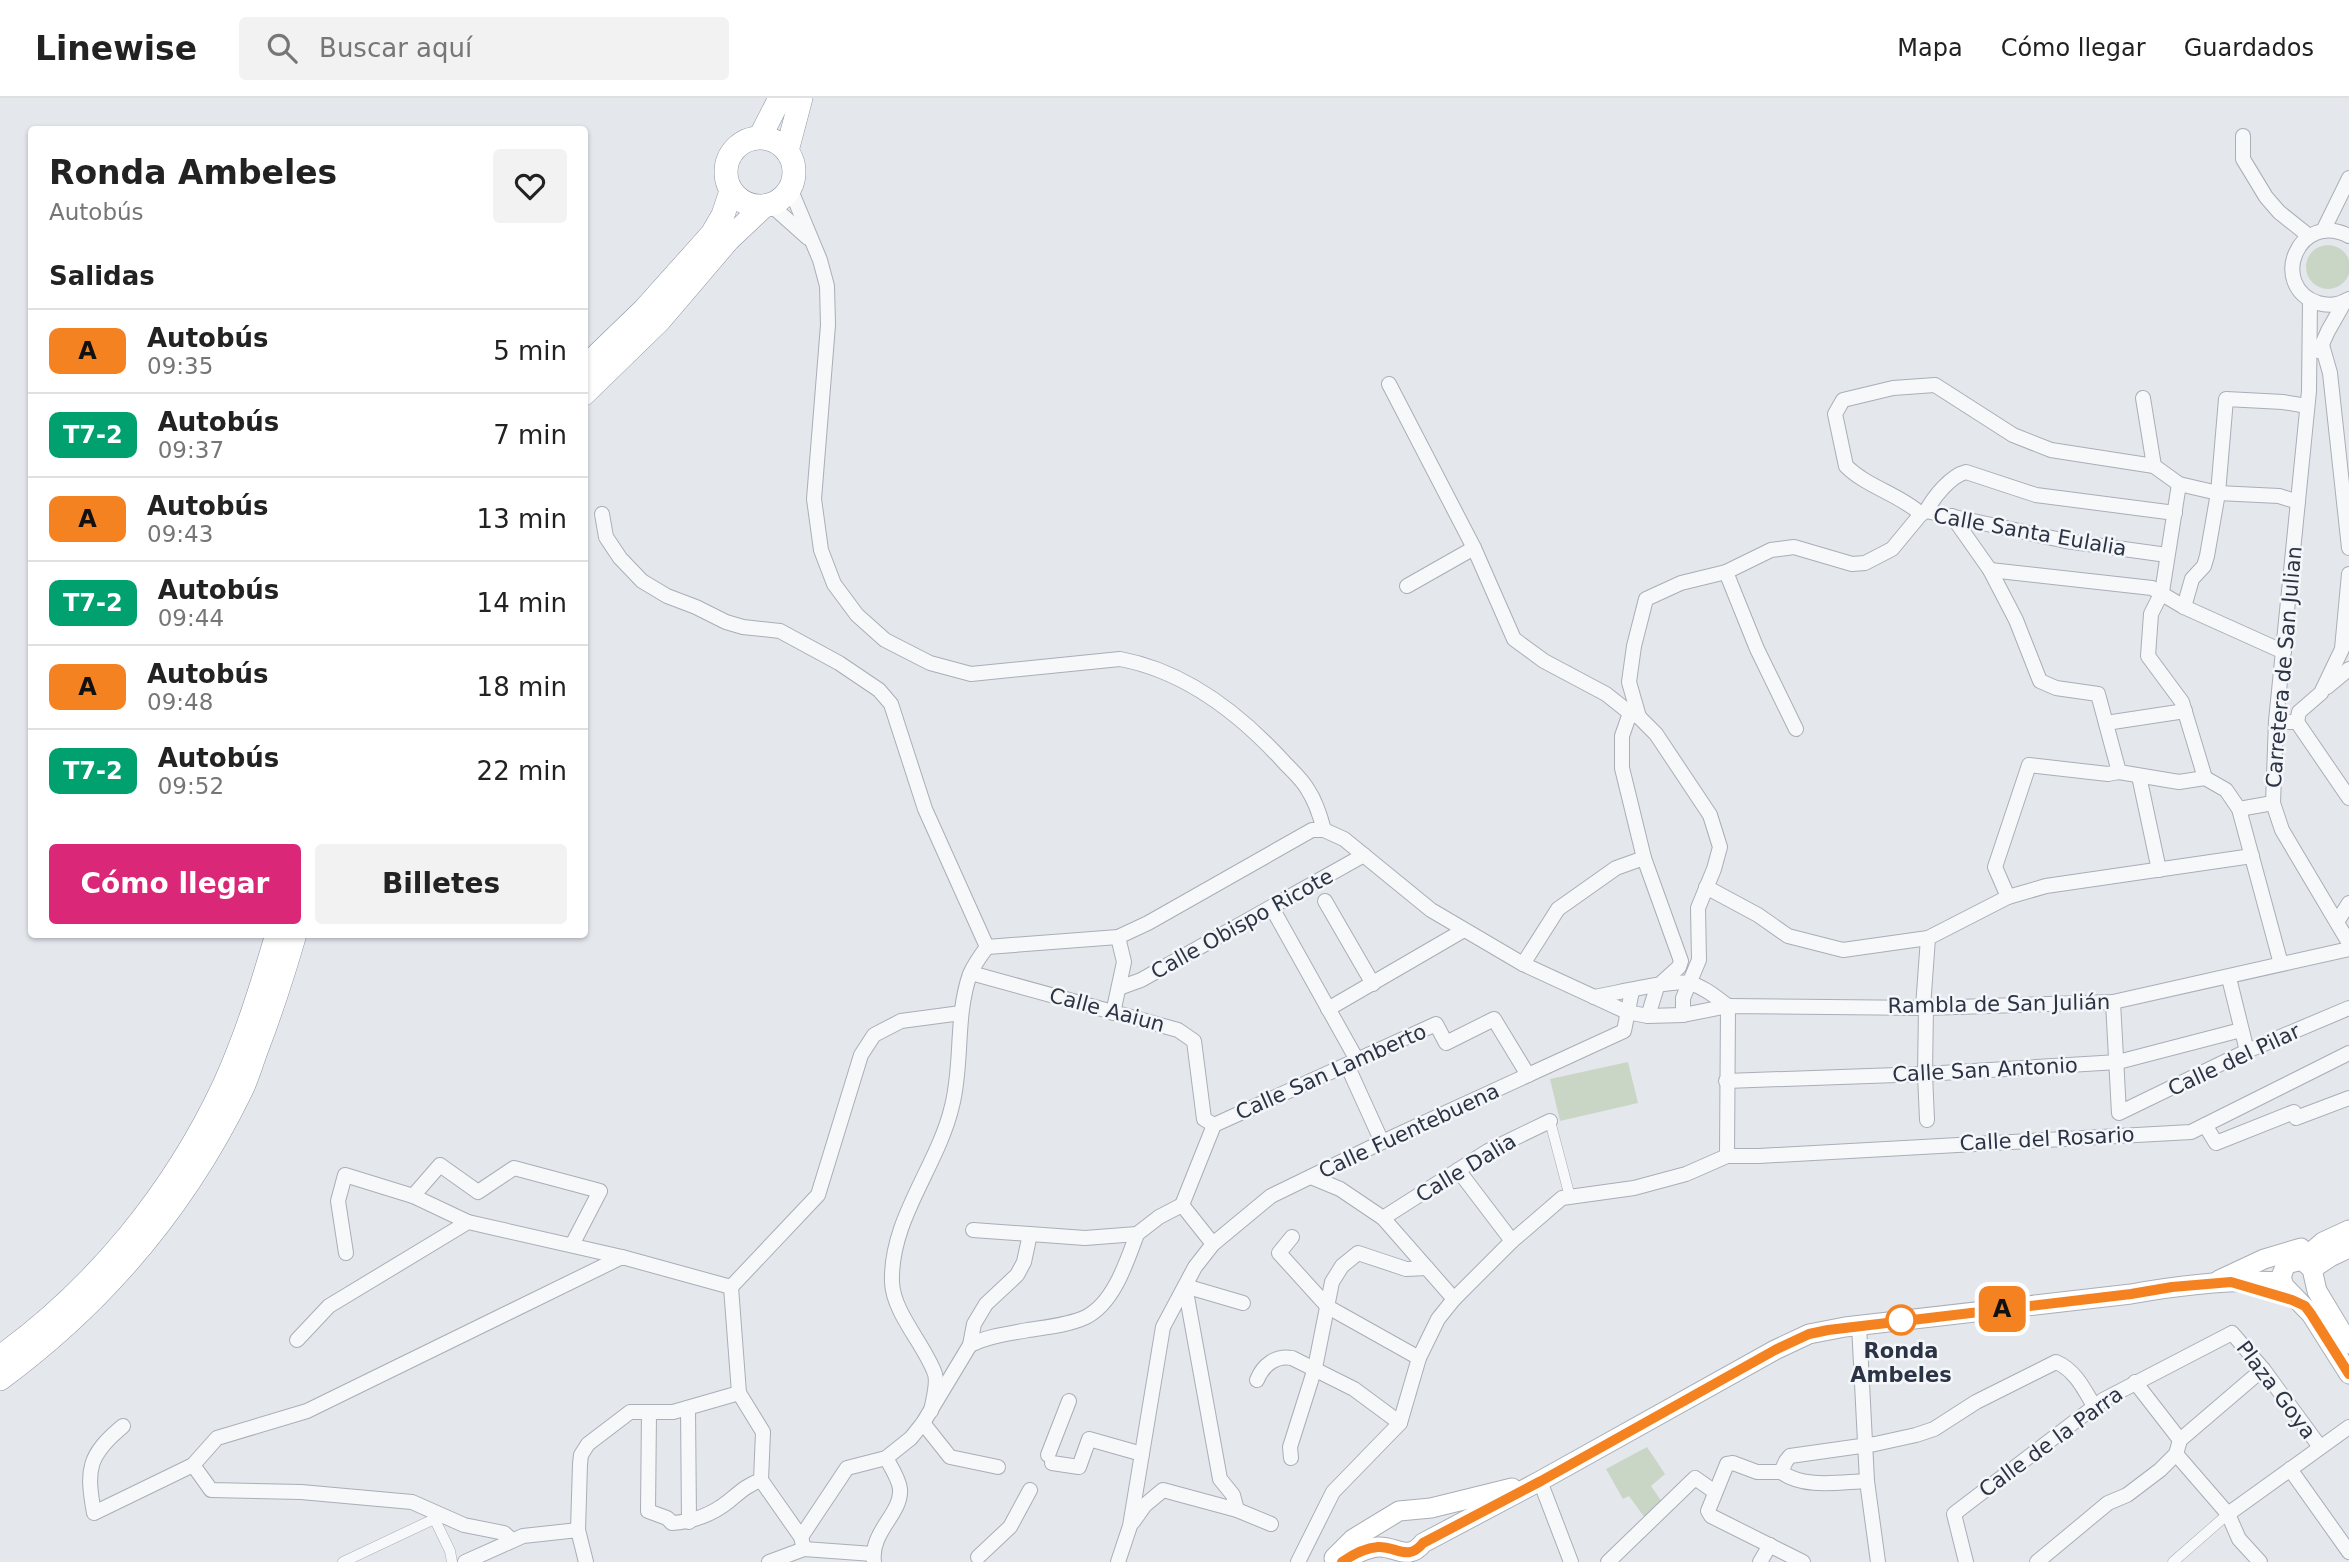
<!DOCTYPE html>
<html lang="es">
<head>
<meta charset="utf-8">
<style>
	body { margin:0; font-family:"DejaVu Sans",sans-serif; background:#f2f2f2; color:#222; height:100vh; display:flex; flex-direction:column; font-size:26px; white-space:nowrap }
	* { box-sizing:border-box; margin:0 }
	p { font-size:23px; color:#767676 }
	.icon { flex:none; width:38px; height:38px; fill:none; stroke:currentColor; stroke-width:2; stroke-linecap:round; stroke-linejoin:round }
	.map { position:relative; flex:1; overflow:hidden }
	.panel { position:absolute; left:28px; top:28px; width:560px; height:812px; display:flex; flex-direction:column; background:#fff; border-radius:7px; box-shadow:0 2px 5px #0004 }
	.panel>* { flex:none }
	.badge { padding:0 14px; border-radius:10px; font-size:24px; line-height:46px }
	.map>.badge { position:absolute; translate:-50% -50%; box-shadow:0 0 0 4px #fff }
	h2 { padding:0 21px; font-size:26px; line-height:63px }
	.round { display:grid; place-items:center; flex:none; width:74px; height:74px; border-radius:7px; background:#f2f2f2 }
	.head { display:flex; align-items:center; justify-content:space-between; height:119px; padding:0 21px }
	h1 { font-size:33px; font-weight:700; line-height:52px }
	.button { display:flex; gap:14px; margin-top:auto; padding:14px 21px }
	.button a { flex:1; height:80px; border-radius:7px; background:#db2777; color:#fff; font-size:28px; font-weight:700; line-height:80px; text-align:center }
	.button a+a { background:#f2f2f2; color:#222 }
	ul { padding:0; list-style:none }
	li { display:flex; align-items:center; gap:21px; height:84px; padding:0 21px; border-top:2px solid #e0e0e0 }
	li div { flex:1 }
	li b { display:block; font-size:26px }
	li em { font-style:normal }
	li .badge { min-width:77px; font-weight:700; text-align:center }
	header { display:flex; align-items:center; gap:42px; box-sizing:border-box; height:98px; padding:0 35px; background:#fff; border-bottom:2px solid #e0e0e0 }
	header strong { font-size:33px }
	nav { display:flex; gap:38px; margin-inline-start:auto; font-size:24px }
	.search { width:490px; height:63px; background:#f2f2f2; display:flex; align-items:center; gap:18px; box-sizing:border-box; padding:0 24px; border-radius:7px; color:#767676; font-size:26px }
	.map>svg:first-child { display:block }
</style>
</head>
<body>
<header>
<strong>Linewise</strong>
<div class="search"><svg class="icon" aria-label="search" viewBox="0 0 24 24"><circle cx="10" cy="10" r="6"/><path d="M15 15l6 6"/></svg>Buscar aquí</div>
<nav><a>Mapa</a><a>Cómo llegar</a><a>Guardados</a></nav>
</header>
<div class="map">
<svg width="2349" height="1464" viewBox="0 0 2349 1464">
	<rect width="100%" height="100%" fill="#e4e7ec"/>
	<g fill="#c9d6c5">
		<circle cx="2328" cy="169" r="22"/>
		<path d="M1628 964 1638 1005 1560 1023 1550 981Z"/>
		<path d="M1647 1349 1665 1376 1651 1388 1662 1404 1645 1420 1629 1398 1623 1401 1606 1371Z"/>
	</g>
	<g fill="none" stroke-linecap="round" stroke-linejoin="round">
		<g stroke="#a9aeb7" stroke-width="11">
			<g id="pedestrian">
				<path d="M1550 1023 1570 1099"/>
				<path d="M343 1464 432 1422 436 1424 450 1453 452 1464"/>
				<path d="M2173 1464 2228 1416"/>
			</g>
		</g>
		<g stroke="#a9aeb7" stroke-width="16">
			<g id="minor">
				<path d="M2243 38V61L2266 99 2279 114 2309 138"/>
				<path d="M790 90 820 162 827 188 828 227 814 401 821 452 834 486 857 517 885 542 930 565 971 576 1120 561C1185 573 1239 615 1283 663 1291 672 1302 681 1308 692 1316 704 1320 717 1324 732"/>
				<path d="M771 107 808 140"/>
				<path d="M2323 133 2349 80"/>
				<path d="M2349 138C2298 112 2268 188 2318 205 2328 208 2339 207 2349 201"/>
				<path d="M2310 202 2309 293 2276 623 2273 705 2282 732 2349 845"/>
				<path d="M2322 247 2330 275 2349 450"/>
				<path d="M2319 253 2328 233 2345 203"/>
				<path d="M1389 286 1474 450 1514 541 1544 563 1606 596 1630 615"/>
				<path d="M2143 300 2154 368 2179 386 2162 494 2151 516 2148 558 2182 604 2205 680"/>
				<path d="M2179 386 2218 395 2279 398 2298 404"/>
				<path d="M1926 413C1934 399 1950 378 1966 374L2036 397 2175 415"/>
				<path d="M602 416 606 439 620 460 642 483 667 498 696 509 726 524 743 529 780 533 839 565 879 592 891 606 925 711 987 849 1118 839 1148 825 1312 732H1324L1344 741 1431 812 1523 866 1627 914 1648 918 1683 917 1728 908 1926 910 2113 904 2349 851"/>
				<path d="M1921 416C1899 396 1867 389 1846 368L1835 316 1843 302 1893 290 1935 287 2013 337 2051 352 2154 368"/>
				<path d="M1921 416 1926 413 2066 443 2167 457"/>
				<path d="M1952 418 1990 472 2016 522 2040 583 2056 590 2098 596 2119 674"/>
				<path d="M1990 472 2152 490 2184 509 2284 554"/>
				<path d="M1726 474 1757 551 1796 631"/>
				<path d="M1407 488 1474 450"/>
				<path d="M2184 509 2192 481 2204 468 2207 458 2218 395 2226 301 2283 304 2307 308"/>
				<path d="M2327 589 2349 571"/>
				<path d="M1639 619 1629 584 1634 548 1646 501 1681 485 1726 474 1771 452 1794 449 1852 466 1865 465 1892 451 1921 416"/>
				<path d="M2288 624H2297L2349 700"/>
				<path d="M2297 624 2299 614 2321 595 2342 551 2349 476"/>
				<path d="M2106 625 2185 613"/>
				<path d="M2139 678 2159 772"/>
				<path d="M2239 711 2273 705"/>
				<path d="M1706 789 1758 817 1788 838 1843 852 1928 840"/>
				<path d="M2008 799 1995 769 2029 667 2108 676 2119 674 2179 684 2205 680 2226 692 2239 711 2281 866"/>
				<path d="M1325 803 1373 886"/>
				<path d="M1272 810 1357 962"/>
				<path d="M2337 824 2349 805"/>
				<path d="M1523 866 1558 811 1616 770 1644 760"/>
				<path d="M971 875 1178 932 1194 943 1204 1021 1214 1027"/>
				<path d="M2229 880 2247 953"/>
				<path d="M1119 890 1141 882 1364 757"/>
				<path d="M1594 899C1613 896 1674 881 1689 885 1703 888 1717 900 1728 908"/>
				<path d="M2113 904 2119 1015 2247 953 2349 910"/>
				<path d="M1923 909 1928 840 2008 799 2046 788 2252 758"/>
				<path d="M1926 910 1925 976 1927 1022"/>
				<path d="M1328 911 1464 832"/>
				<path d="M1113 915 1124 864 1118 839"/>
				<path d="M1648 918 1657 889 1679 869 1681 863 1644 760 1622 670V638L1630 615 1639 619 1656 636 1710 717 1720 749 1714 771 1698 810 1699 862 1683 900V917"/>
				<path d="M1347 967 1382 1044"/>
				<path d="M1726 983 1925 976 2118 964 2241 932"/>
				<path d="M2205 1027 2216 1045 2294 1014 2296 1020 2349 1000"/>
				<path d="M1727 1058H1759L2191 1034 2349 955"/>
				<path d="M1458 1072 1512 1143"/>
				<path d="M1311 1079 1340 1091 1383 1120 1454 1201"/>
				<path d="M413 1098 440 1067 478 1094 514 1070 600 1093 572 1147"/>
				<path d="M1182 1107 1214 1027 1436 926 1446 945 1494 921 1528 977"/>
				<path d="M1182 1107 1213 1146"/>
				<path d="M1383 1120 1488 1053 1550 1023"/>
				<path d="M973 1132 1085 1140 1137 1136 1159 1119 1182 1107"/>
				<path d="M1292 1139 1279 1155 1328 1209 1419 1260"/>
				<path d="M346 1155 338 1103 345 1077 413 1098 468 1124"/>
				<path d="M1859 1227 1867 1383 1878 1464"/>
				<path d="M297 1242 329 1208 468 1124 622 1159"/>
				<path d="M970 1247C988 1238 1007 1236 1028 1232 1047 1229 1069 1227 1086 1219 1114 1205 1127 1163 1137 1136"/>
				<path d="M1257 1282C1263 1267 1276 1257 1292 1260L1354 1291 1400 1325"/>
				<path d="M2135 1284 2180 1342"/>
				<path d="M688 1310 689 1424"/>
				<path d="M931 1313C933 1302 938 1286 935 1276 925 1247 893 1215 892 1184 890 1121 938 1068 952 1008 963 965 955 919 970 876 974 867 981 857 987 849"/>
				<path d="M649 1314 648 1413 667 1420 672 1425C692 1424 713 1416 729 1403 740 1394 747 1387 761 1382"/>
				<path d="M923 1325 950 1359 998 1369"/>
				<path d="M123 1328C88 1357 86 1371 94 1415L193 1367 217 1340 307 1313 622 1159 731 1189"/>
				<path d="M2176 1356 2228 1416 2239 1441 2260 1464"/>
				<path d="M1048 1357 1069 1303"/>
				<path d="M1291 1360 1290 1349 1315 1270 1332 1184 1342 1168 1358 1155 1406 1171 1427 1170"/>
				<path d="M1052 1365 1079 1369 1089 1341 1142 1356"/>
				<path d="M193 1367 211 1392 301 1394 412 1404 464 1427 504 1435 512 1442"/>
				<path d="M2290 1371 2349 1454"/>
				<path d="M1781 1374H1757L1733 1365 1727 1366 1708 1413 1711 1418 1803 1464"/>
				<path d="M1540 1383 1571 1464"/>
				<path d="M1867 1383C1839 1384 1805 1391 1781 1374L1786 1363 1790 1358 1875 1346 1916 1337 1934 1331 1976 1304 2056 1264C2075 1272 2084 1291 2094 1308"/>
				<path d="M1237 1412 1233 1397 1220 1381 1185 1188 1243 1205"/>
				<path d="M2228 1416 2349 1329"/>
				<path d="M1133 1424 1145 1407 1163 1392 1237 1412 1271 1426"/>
				<path d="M578 1432 580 1366 581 1357 588 1346 630 1314H673L739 1295"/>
				<path d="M801 1439 847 1370 886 1360 911 1340 923 1325 970 1247 974 1226 986 1206 1017 1177 1024 1164 1030 1136"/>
				<path d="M804 1451 801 1439 761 1382 763 1334 739 1295 731 1189 818 1097 861 957 874 937 901 923 961 915"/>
				<path d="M978 1459 1010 1429 1030 1392"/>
				<path d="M465 1464 523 1438 578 1432 586 1464"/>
				<path d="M769 1464 804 1451 873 1456"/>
				<path d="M874 1464C870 1433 902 1416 900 1391 899 1381 891 1369 886 1360"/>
				<path d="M1118 1464 1130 1428 1163 1229 1195 1169 1213 1146 1271 1098 1382 1044 1624 933 1632 893"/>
				<path d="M1298 1464 1333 1394 1400 1325 1419 1260 1438 1221 1454 1201 1512 1143 1562 1100 1634 1090 1686 1076 1727 1058 1728 908"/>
				<path d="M1608 1464 1695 1380 1715 1394"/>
				<path d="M1760 1464 1770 1447"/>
				<path d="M1966 1464 1954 1416 1959 1412 2103 1302 2232 1235 2263 1271 2320 1349"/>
				<path d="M2037 1464 2108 1405 2127 1397 2160 1372 2176 1356 2180 1342 2263 1271"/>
			</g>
		</g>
		<g stroke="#a9aeb7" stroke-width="21">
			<g id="secondary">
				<path d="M2349 1132 2323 1144 2302 1162 2286 1166 2281 1179 2284 1188 2311 1216 2349 1276"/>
				<path d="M2302 1162 2312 1171 2317 1193 2349 1246"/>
				<path d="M2312 1171 2330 1159 2349 1150"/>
				<path d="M2219 1182 2264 1161 2301 1150"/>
				<path d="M1334 1460 1353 1441 1399 1413 1431 1410 1512 1390"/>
				<path d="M1342 1464C1353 1457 1365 1450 1378 1449 1396 1448 1408 1464 1423 1445L1540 1383 1775 1252 1809 1236 1845 1229 2131 1196C2181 1187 2231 1181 2282 1184"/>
			</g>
		</g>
		<g stroke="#8b94a3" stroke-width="24">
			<g id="trunk">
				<path d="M760 39 780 0"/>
				<circle cx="760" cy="74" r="34"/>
				<path d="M787 53 801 0"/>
				<path d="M584 270 644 212 712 136 723 117 731 93"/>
				<path d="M584 296 659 223 728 142 764 108"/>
				<path d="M0 1259C96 1190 174 1094 224 987 246 939 262 887 277 836"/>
				<path d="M0 1281C103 1205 185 1108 241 993 248 979 252 963 258 948 272 911 284 874 295 836"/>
			</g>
		</g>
		<use href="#pedestrian" stroke="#f7f8fa" stroke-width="10"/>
		<use href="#minor" stroke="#f7f8fa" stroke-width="14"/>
		<use href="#secondary" stroke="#fff" stroke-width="19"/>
		<use href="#trunk" stroke="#fff" stroke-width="23"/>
	</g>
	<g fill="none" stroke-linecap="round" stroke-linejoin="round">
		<g stroke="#fff" stroke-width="16">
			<path id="line" d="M1342 1464C1352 1457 1365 1450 1378 1449 1396 1448 1408 1464 1423 1445L1541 1383 1775 1252 1809 1236 1828 1232 2131 1196 2172 1189 2231 1184 2292 1202 2305 1208 2311 1216 2349 1276"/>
		</g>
		<use href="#line" stroke="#f58220" stroke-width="10"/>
	</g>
	<circle fill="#fff" stroke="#f58220" stroke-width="3.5" cx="1901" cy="1222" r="14"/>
	<g text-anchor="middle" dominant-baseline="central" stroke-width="5" stroke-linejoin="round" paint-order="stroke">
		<g font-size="21" fill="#2b3445" stroke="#f4f6f9">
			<text transform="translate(2030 434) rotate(10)">Calle Santa Eulalia</text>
			<text transform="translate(2284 569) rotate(-85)">Carretera de San Julian</text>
			<text transform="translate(1242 826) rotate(-29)">Calle Obispo Ricote</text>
			<text transform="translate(1999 906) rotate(-1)">Rambla de San Julián</text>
			<text transform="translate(1107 912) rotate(15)">Calle Aaiun</text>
			<text transform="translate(2234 962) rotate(-25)">Calle del Pilar</text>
			<text transform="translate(1985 972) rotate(-3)">Calle San Antonio</text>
			<text transform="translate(1331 974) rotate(-24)">Calle San Lamberto</text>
			<text transform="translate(1409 1033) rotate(-25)">Calle Fuentebuena</text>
			<text transform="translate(2047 1041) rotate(-3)">Calle del Rosario</text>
			<text transform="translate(1466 1070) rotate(-31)">Calle Dalia</text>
			<text transform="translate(2276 1292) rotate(53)">Plaza Goya</text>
			<text transform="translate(2051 1344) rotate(-36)">Calle de la Parra</text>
		</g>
		<g font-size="21" font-weight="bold" fill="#2b3445" stroke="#f4f6f9">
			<text x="1901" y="1253">Ronda<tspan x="1901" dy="24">Ambeles</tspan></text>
		</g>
	</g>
</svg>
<b class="badge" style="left:2002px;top:1211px;background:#f58220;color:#111">A</b>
<section class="panel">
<div class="head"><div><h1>Ronda Ambeles</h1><p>Autobús</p></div><a class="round"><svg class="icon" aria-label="heart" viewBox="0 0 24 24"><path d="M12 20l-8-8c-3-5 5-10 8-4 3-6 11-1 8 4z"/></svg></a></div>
<h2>Salidas</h2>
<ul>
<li><span class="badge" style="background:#f58220;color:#111">A</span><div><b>Autobús</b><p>09:35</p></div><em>5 min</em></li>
<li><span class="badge" style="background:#00a16e;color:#fff">T7-2</span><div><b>Autobús</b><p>09:37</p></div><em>7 min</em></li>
<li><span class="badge" style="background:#f58220;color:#111">A</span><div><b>Autobús</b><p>09:43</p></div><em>13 min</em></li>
<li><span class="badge" style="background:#00a16e;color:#fff">T7-2</span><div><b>Autobús</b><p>09:44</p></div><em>14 min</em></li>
<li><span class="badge" style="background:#f58220;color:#111">A</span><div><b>Autobús</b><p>09:48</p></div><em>18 min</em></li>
<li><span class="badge" style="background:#00a16e;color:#fff">T7-2</span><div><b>Autobús</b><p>09:52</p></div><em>22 min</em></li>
</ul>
<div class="button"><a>Cómo llegar</a><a>Billetes</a></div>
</section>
</div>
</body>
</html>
